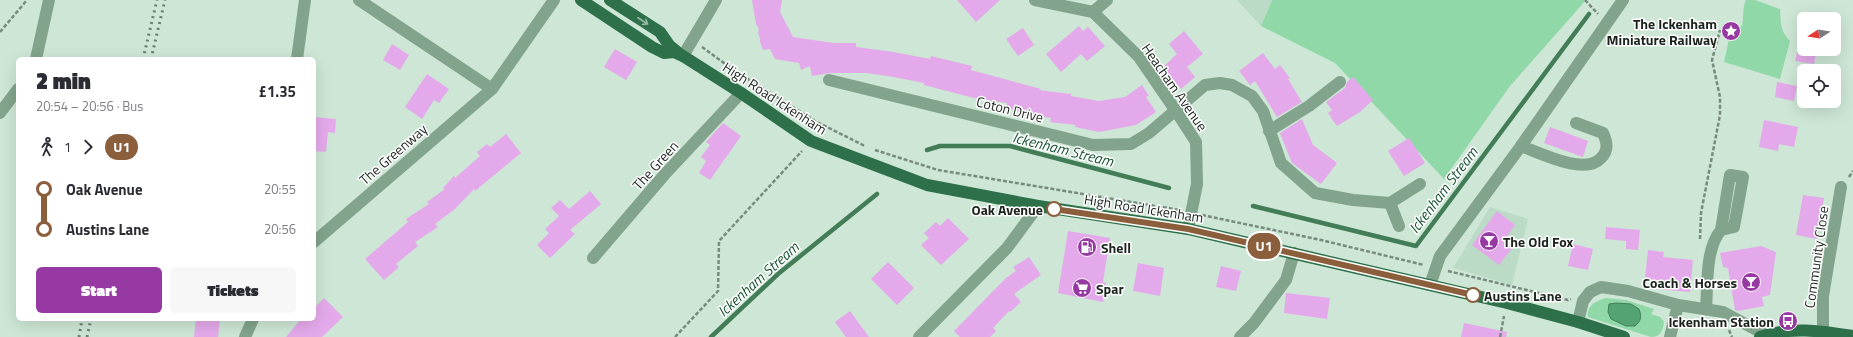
<!DOCTYPE html>
<html lang="en">
<head>
<meta charset="utf-8">
<style>
	body { margin:0; font-family:"Titillium Web",sans-serif; background:#f7f7f7; color:#2b2b33; height:100vh; display:flex; flex-direction:column; font-size:15px; white-space:nowrap }
	* { box-sizing:border-box; margin:0 }
	p { font-size:13px; color:#7c7c81 }
	.icon { flex:none; width:22px; height:22px; fill:none; stroke:currentColor; stroke-width:2; stroke-linecap:round; stroke-linejoin:round }
	.map { position:relative; flex:1; overflow:hidden }
	.sheet { position:absolute; left:16px; top:57px; width:300px; height:264px; display:flex; flex-direction:column; background:#fff; border-radius:6px; box-shadow:0 4px 16px #0002 }
	.sheet>* { flex:none }
	.badge { padding:0 8px; border-radius:13px; font-size:14px; line-height:26px }
	.needle { width:26px; rotate:258deg }
	.controls { position:absolute; left:1797px; top:12px; display:grid; gap:8px }
	.controls a { display:grid; place-items:center; width:44px; height:44px; border-radius:6px; background:#fff; box-shadow:0 4px 16px #0002; font-size:20px }
	.map>.badge { position:absolute; translate:-50% -50%; box-shadow:0 0 0 2px #fff }
	.legs { display:flex; align-items:center; gap:6px; height:44px; padding:0 20px; font-size:13px }
	.legs p { margin-inline-start:auto }
	.headline { display:flex; align-items:center; justify-content:space-between; height:68px; padding:0 20px }
	h1 { font-size:22px; font-weight:800; line-height:30px }
	.cta { display:flex; gap:8px; margin-top:auto; padding:8px 20px }
	.cta a { flex:1; height:46px; border-radius:6px; background:#9739a2; color:#fff; font-size:16px; font-weight:800; line-height:46px; text-align:center }
	.cta a+a { background:#f7f7f7; color:#2b2b33 }
	ul { padding:0 20px; list-style:none }
	li { display:flex; align-items:center; gap:14px; height:40px; font-size:15px }
	li i { display:grid; place-items:center; width:6px; height:100%; margin:0 5px; background:currentColor }
	li i::after { content:''; width:10px; height:10px; margin:-5px; border:3px solid; border-radius:50%; background:#fff }
	li p { margin-inline-start:auto }
	li:first-child i { background:linear-gradient(#0000 50%,currentColor 0) }
	li:last-child i { background:linear-gradient(currentColor 50%,#0000 0) }
	.map>svg:first-child { display:block }
</style>
</head>
<body>
<div class="map">
<svg width="1853" height="337" viewBox="0 0 1853 337">
	<rect width="100%" height="100%" fill="#cde6d5"/>
	<g fill="#bcdbc6">
		<path d="M1237 0H1272L1261 26Z"/>
		<path d="M1490 207 1528 219 1512 285 1453 268Z"/>
	</g>
	<g fill="#91d8a9">
		<path d="M1272 0H1586L1510 86 1444 179 1335 63 1261 26Z"/>
		<path d="M1746 0H1755L1780 9C1781 24 1780 30 1790 41L1780 79 1724 62 1731 30 1742 26C1744 17 1742 8 1746 0Z"/>
		<path d="M1605 298 1626 300 1654 309 1651 314 1660 317 1664 322C1663 330 1661 337 1651 337L1588 317C1587 305 1595 302 1605 298Z"/>
	</g>
	<path fill="#53a472" stroke="#427d58" d="M1616 303 1631 304 1639 309C1642 317 1641 321 1635 326H1626L1611 319 1608 312 1609 304Z"/>
	<g fill="none" stroke-linecap="round" stroke-linejoin="round">
		<g stroke="#427d58" stroke-width="4.5">
			<path d="M927 150 940 146H1010L1169 188"/>
			<path d="M1253 206 1416 246 1589 14"/>
			<path d="M711 337 778 274 877 194"/>
		</g>
	</g>
	<g fill="#e4a9ea">
		<path d="M752 0H782L780 12 793 37 834 43H856V47L894 52 930 59 931 56 972 66 971 70 1041 89 1039 90 1071 94V96L1099 101 1125 97 1142 85 1149 96 1146 97 1156 112 1136 125 1099 132 1075 127 1076 125 1050 122 1051 118 1025 114 1006 107 1007 103 974 98 924 85V83L888 76 866 73H830L812 76 810 66 801 70 799 63 775 59 770 49 763 50 760 42V38L758 33 759 29 756 24Z"/>
		<path d="M957 0H1000L976 22Z"/>
		<path d="M1079 26 1083 31 1088 27 1105 46 1087 61 1081 54 1061 72 1046 54Z"/>
		<path d="M1023 28 1034 45 1018 56 1006 39Z"/>
		<path d="M1184 31 1203 54 1187 67 1195 77 1181 89 1163 67 1177 54 1169 44Z"/>
		<path d="M392 44 409 55 400 70 383 60Z"/>
		<path d="M615 49 637 62 626 80 604 67Z"/>
		<path d="M1798 49H1817L1814 64 1795 61Z"/>
		<path d="M1263 53 1275 69 1280 65 1290 78 1288 79 1302 102 1277 117 1255 81 1250 85 1239 71Z"/>
		<path d="M427 74 449 89 439 103 434 100 422 119 405 107Z"/>
		<path d="M1353 77 1373 100 1360 112 1337 126 1328 113 1332 110 1326 102 1345 88 1347 82Z"/>
		<path d="M1777 82 1797 86 1794 101 1775 97Z"/>
		<path d="M314 117 336 119 335 133 328 132 326 152 314 151Z"/>
		<path d="M1302 119 1313 145 1337 163 1321 184 1292 163 1280 133Z"/>
		<path d="M1764 120 1798 127 1794 147 1779 144 1778 151 1759 147Z"/>
		<path d="M723 123 741 136 710 180 699 173 706 161 701 157 710 145 706 142Z"/>
		<path d="M1550 127 1588 141 1583 157 1544 143Z"/>
		<path d="M506 134 521 153 475 191 474 189 455 209 435 224 438 227 415 242 418 246 396 264 399 267 384 280 365 259 408 222 406 219 429 204 427 202 445 189 443 188 454 176 455 178 480 156 477 152 487 144 490 147Z"/>
		<path d="M1409 138 1425 163 1404 176 1388 151Z"/>
		<path d="M590 191 601 204 570 230 575 234 550 258 537 245 549 233 545 229 559 216 551 208 560 200 569 209Z"/>
		<path d="M1803 195 1824 198 1817 239 1796 235Z"/>
		<path d="M1497 211 1515 225 1503 242 1512 248 1499 265 1472 245Z"/>
		<path d="M948 218 969 239 941 265 921 245 929 238 924 233 936 222 940 226Z"/>
		<path d="M1606 227 1640 230 1638 250 1626 249V241L1605 239Z"/>
		<path d="M1068 231 1110 238 1103 282 1106 283 1103 302 1058 293Z"/>
		<path d="M1573 244 1593 249 1588 270 1568 266Z"/>
		<path d="M1761 246 1776 252 1770 295 1762 297 1764 306 1738 311 1735 310 1728 268 1723 267 1720 253Z"/>
		<path d="M1648 250 1664 252 1663 257 1693 260 1690 292 1657 289 1658 281 1645 279Z"/>
		<path d="M1029 257 1041 275 1014 294 1021 302 1010 312 1009 311 993 328 996 331 990 337H960L954 331 1006 278 1016 271 1013 267Z"/>
		<path d="M888 262 914 288 897 305 871 279Z"/>
		<path d="M1138 263 1164 268 1160 296 1133 291Z"/>
		<path d="M1221 266 1241 271 1236 291 1216 287Z"/>
		<path d="M1286 293 1330 298 1327 319 1284 313Z"/>
		<path d="M324 298 343 317 322 337H286L301 319H314V308Z"/>
		<path d="M850 311 869 337H846L835 322Z"/>
		<path d="M196 319H220L218 337H194Z"/>
		<path d="M1464 323 1507 332 1506 337H1461Z"/>
	</g>
	<g fill="none" stroke-linecap="round" stroke-linejoin="round">
		<g stroke="#798a7e" stroke-width="2.5" stroke-dasharray="4 2" stroke-linecap="butt">
			<path d="M1585 0 1598 14"/>
			<path d="M0 32 27 0"/>
			<path d="M702 47 735 71 815 121 865 146"/>
			<path d="M875 150 938 170 1180 210"/>
			<path d="M1849 177 1853 171"/>
			<path d="M1202 215 1321 240 1424 265"/>
			<path d="M1700 239 1701 213 1720 115V97L1712 60 1720 30"/>
			<path d="M1448 271 1568 300 1571 299"/>
			<path d="M1729 330 1732 337"/>
			<path d="M675 337 718 291 719 241 802 151"/>
			<path d="M1500 337 1504 316"/>
		</g>
		<g stroke="#82a38c" stroke-width="12">
			<path d="M359 0 492 89"/>
			<path d="M1035 0 1093 12 1139 57 1176 111 1196 142 1197 184 1188 229"/>
			<path d="M1093 12 1107 0"/>
			<path d="M683 56 716 0"/>
			<path d="M36 59 49 0"/>
			<path d="M297 59 305 0"/>
			<path d="M829 80 1093 145 1131 144 1149 133 1205 85 1220 83 1232 85 1252 96 1263 111 1281 163 1315 193 1353 200 1390 203 1420 184"/>
			<path d="M0 113 18 89"/>
			<path d="M1269 131 1309 106 1340 82"/>
			<path d="M1521 146C1540 153 1585 176 1601 158 1609 150 1607 142 1603 133L1576 123"/>
			<path d="M1390 203 1399 226"/>
			<path d="M314 242 492 89 554 0"/>
			<path d="M593 258 665 174 741 93"/>
			<path d="M1430 285 1440 256 1521 146 1623 0"/>
			<path d="M1706 308C1708 284 1705 249 1721 230L1730 175 1743 177 1734 227 1721 230"/>
			<path d="M1578 322 1583 301 1590 292 1601 287 1628 291 1678 305 1723 312 1766 335"/>
			<path d="M1823 331V296L1841 187"/>
			<path d="M245 337 253 319"/>
			<path d="M919 337 1007 248 1038 206"/>
			<path d="M1240 337 1254 323 1286 280 1294 253"/>
			<path d="M1670 337 1678 305"/>
		</g>
		<g stroke="#2d7049" stroke-width="12">
			<path d="M581 0 652 47 664 53 674 52 683 56 741 93 811 141 927 185 1038 206 1188 229 1507 303 1578 322 1624 337"/>
			<path d="M610 0 660 32 669 45 681 55"/>
			<path d="M1760 337C1791 326 1821 331 1853 336"/>
		</g>
		<g stroke="#6e7f73" stroke-width="3" stroke-dasharray="2 4" stroke-linecap="butt">
			<path d="M143 59 157 0"/>
			<path d="M151 59 165 0"/>
			<path d="M79 337 82 319"/>
			<path d="M87 337 91 319"/>
		</g>
	</g>
	<defs><path id="oneway-shaft" d="M-6 0H5M1.5-3L5.5 0L1.5 3" fill="none" stroke-width="1.6" stroke-linecap="round" stroke-linejoin="round"/></defs>
	<use stroke="#96b8a4" href="#oneway-shaft" transform="translate(643 21) rotate(33)"/>
	<g fill="none" stroke-linecap="round" stroke-linejoin="round">
		<g stroke="#fff" stroke-width="9">
			<path id="line-1" d="M1054 209 1188 229 1473 295"/>
		</g>
		<use href="#line-1" stroke="#8b5e3c" stroke-width="6"/>
	</g>
	<defs>
		<g id="sight-disc" transform="scale(1)"><circle r="9.5" fill="#9739a2" stroke="#fff"/><path d="M0-6L1.8-2.2L6-1.7L2.9 1.2L3.7 5.4L0 3.3L-3.7 5.4L-2.9 1.2L-6-1.7L-1.8-2.2Z" fill="#fff"/></g>
		<g id="bar-disc" transform="scale(1)"><circle r="9.5" fill="#9739a2" stroke="#fff"/><path d="M-6-5H6L.8 .8V4.5H3.5V6h-7V4.5H-.8V.8Z" fill="#fff"/></g>
		<g id="fuel-disc" transform="scale(1)"><circle r="9.5" fill="#9739a2" stroke="#fff"/><path d="M-5.5-6h7V0h2V4h1.3V-2.5L3-4.5l.8-.8L6-3V5H2.5V1h-1V6h-7ZM-4.2-4.7v3.2H.2V-4.7Z" fill="#fff"/></g>
		<g id="supermarket-disc" transform="scale(1)"><circle r="9.5" fill="#9739a2" stroke="#fff"/><path d="M-6-5.5h2.5l.6 2H6L4.5 2H-2.5L-4.4-4H-6ZM-1.5 3.2a1.3 1.3 0 1 0 .1 0ZM3 3.2a1.3 1.3 0 1 0 .1 0Z" fill="#fff"/></g>
		<g id="bus-disc" transform="scale(1)"><circle r="9.5" fill="#9739a2" stroke="#fff"/><path d="M-5-6H5V4H4V6H2V4H-2V6H-4V4H-5ZM-3.5-4V0h7V-4ZM-3.5 1.2v1.5H-2V1.2ZM2 1.2v1.5H3.5V1.2Z" fill="#fff"/></g>
	</defs>
	<g fill-rule="evenodd">
		<use href="#sight-disc" x="1731" y="31"/>
		<use href="#bar-disc" x="1489" y="241"/>
		<use href="#fuel-disc" x="1087" y="247"/>
		<use href="#bar-disc" x="1751" y="282"/>
		<use href="#supermarket-disc" x="1082" y="288"/>
		<use href="#bus-disc" x="1788" y="321"/>
	</g>
	<g fill="#fff" stroke="#8b5e3c" stroke-width="2">
		<circle cx="1054" cy="209" r="7"/>
		<circle cx="1473" cy="295" r="7"/>
	</g>
	<g text-anchor="middle" dominant-baseline="central" stroke-width="3" stroke-linejoin="round" paint-order="stroke">
		<g font-size="14" font-weight="bold" fill="#1a231c" stroke="#fff" text-anchor="end">
			<text x="1717" y="23">The Ickenham<tspan x="1717" dy="16">Miniature Railway</tspan></text>
			<text x="1503" y="241" text-anchor="start">The Old Fox</text>
			<text x="1101" y="247" text-anchor="start">Shell</text>
			<text x="1737" y="282">Coach &amp; Horses</text>
			<text x="1096" y="288" text-anchor="start">Spar</text>
			<text x="1774" y="321">Ickenham Station</text>
		</g>
		<g font-size="14" fill="#1a231c" stroke="#fff">
			<text transform="translate(1175 87) rotate(55)">Heacham Avenue</text>
			<text transform="translate(775 98) rotate(33)">High Road Ickenham</text>
			<text transform="translate(1010 109) rotate(14)">Coton Drive</text>
			<text transform="translate(393 154) rotate(-41)">The Greenway</text>
			<text transform="translate(655 165) rotate(-48)">The Green</text>
			<text transform="translate(1144 208) rotate(9)">High Road Ickenham</text>
			<text transform="translate(1816 257) rotate(-82)">Community Close</text>
		</g>
		<g font-size="14" font-weight="bold" fill="#1a231c" stroke="#fff" text-anchor="end">
			<text x="1043" y="209">Oak Avenue</text>
			<text x="1484" y="295" text-anchor="start">Austins Lane</text>
		</g>
		<g font-size="15" font-style="italic" fill="#165331" stroke="#fff">
			<text transform="translate(1063 149) rotate(14)">Ickenham Stream</text>
			<text transform="translate(1443 190) rotate(-53)">Ickenham Stream</text>
			<text transform="translate(758 279) rotate(-42)">Ickenham Stream</text>
		</g>
	</g>
</svg>
<div class="controls">
<a><svg class="needle" viewBox="-14 -14 28 28"><path d="M0-13l5 13h-10z" fill="#e53935"/><path d="M0 13l5-13h-10z" fill="#7c7c81"/></svg></a>
<a><svg class="icon" aria-label="locate" viewBox="0 0 24 24"><circle cx="12" cy="12" r="6"/><path d="M12 2v4M12 18v4M2 12h4M18 12h4"/></svg></a>
</div>
<b class="badge" style="left:1264px;top:246px;background:#8b5e3c;color:#fff">U1</b>
<section class="sheet">
<div class="headline"><div><h1>2 min</h1><p>20:54 – 20:56 · Bus</p></div><b>£1.35</b></div>
<div class="legs"><svg class="icon" aria-label="walk" viewBox="0 0 24 24"><circle cx="13" cy="4" r="2"/><path d="M13 8l-2 6 4 7M11 14l-3 7M7 12l3-4h3l4 4"/></svg>1<svg class="icon" aria-label="forward" viewBox="0 0 24 24"><path d="M9 5l7 7-7 7"/></svg><b class="badge" style="background:#8b5e3c;color:#fff">U1</b></div>
<ul>
<li><i style="color:#8b5e3c"></i><b>Oak Avenue</b><p>20:55</p></li>
<li><i style="color:#8b5e3c"></i><b>Austins Lane</b><p>20:56</p></li>
</ul>
<div class="cta"><a>Start</a><a>Tickets</a></div>
</section>
</div>
</body>
</html>
